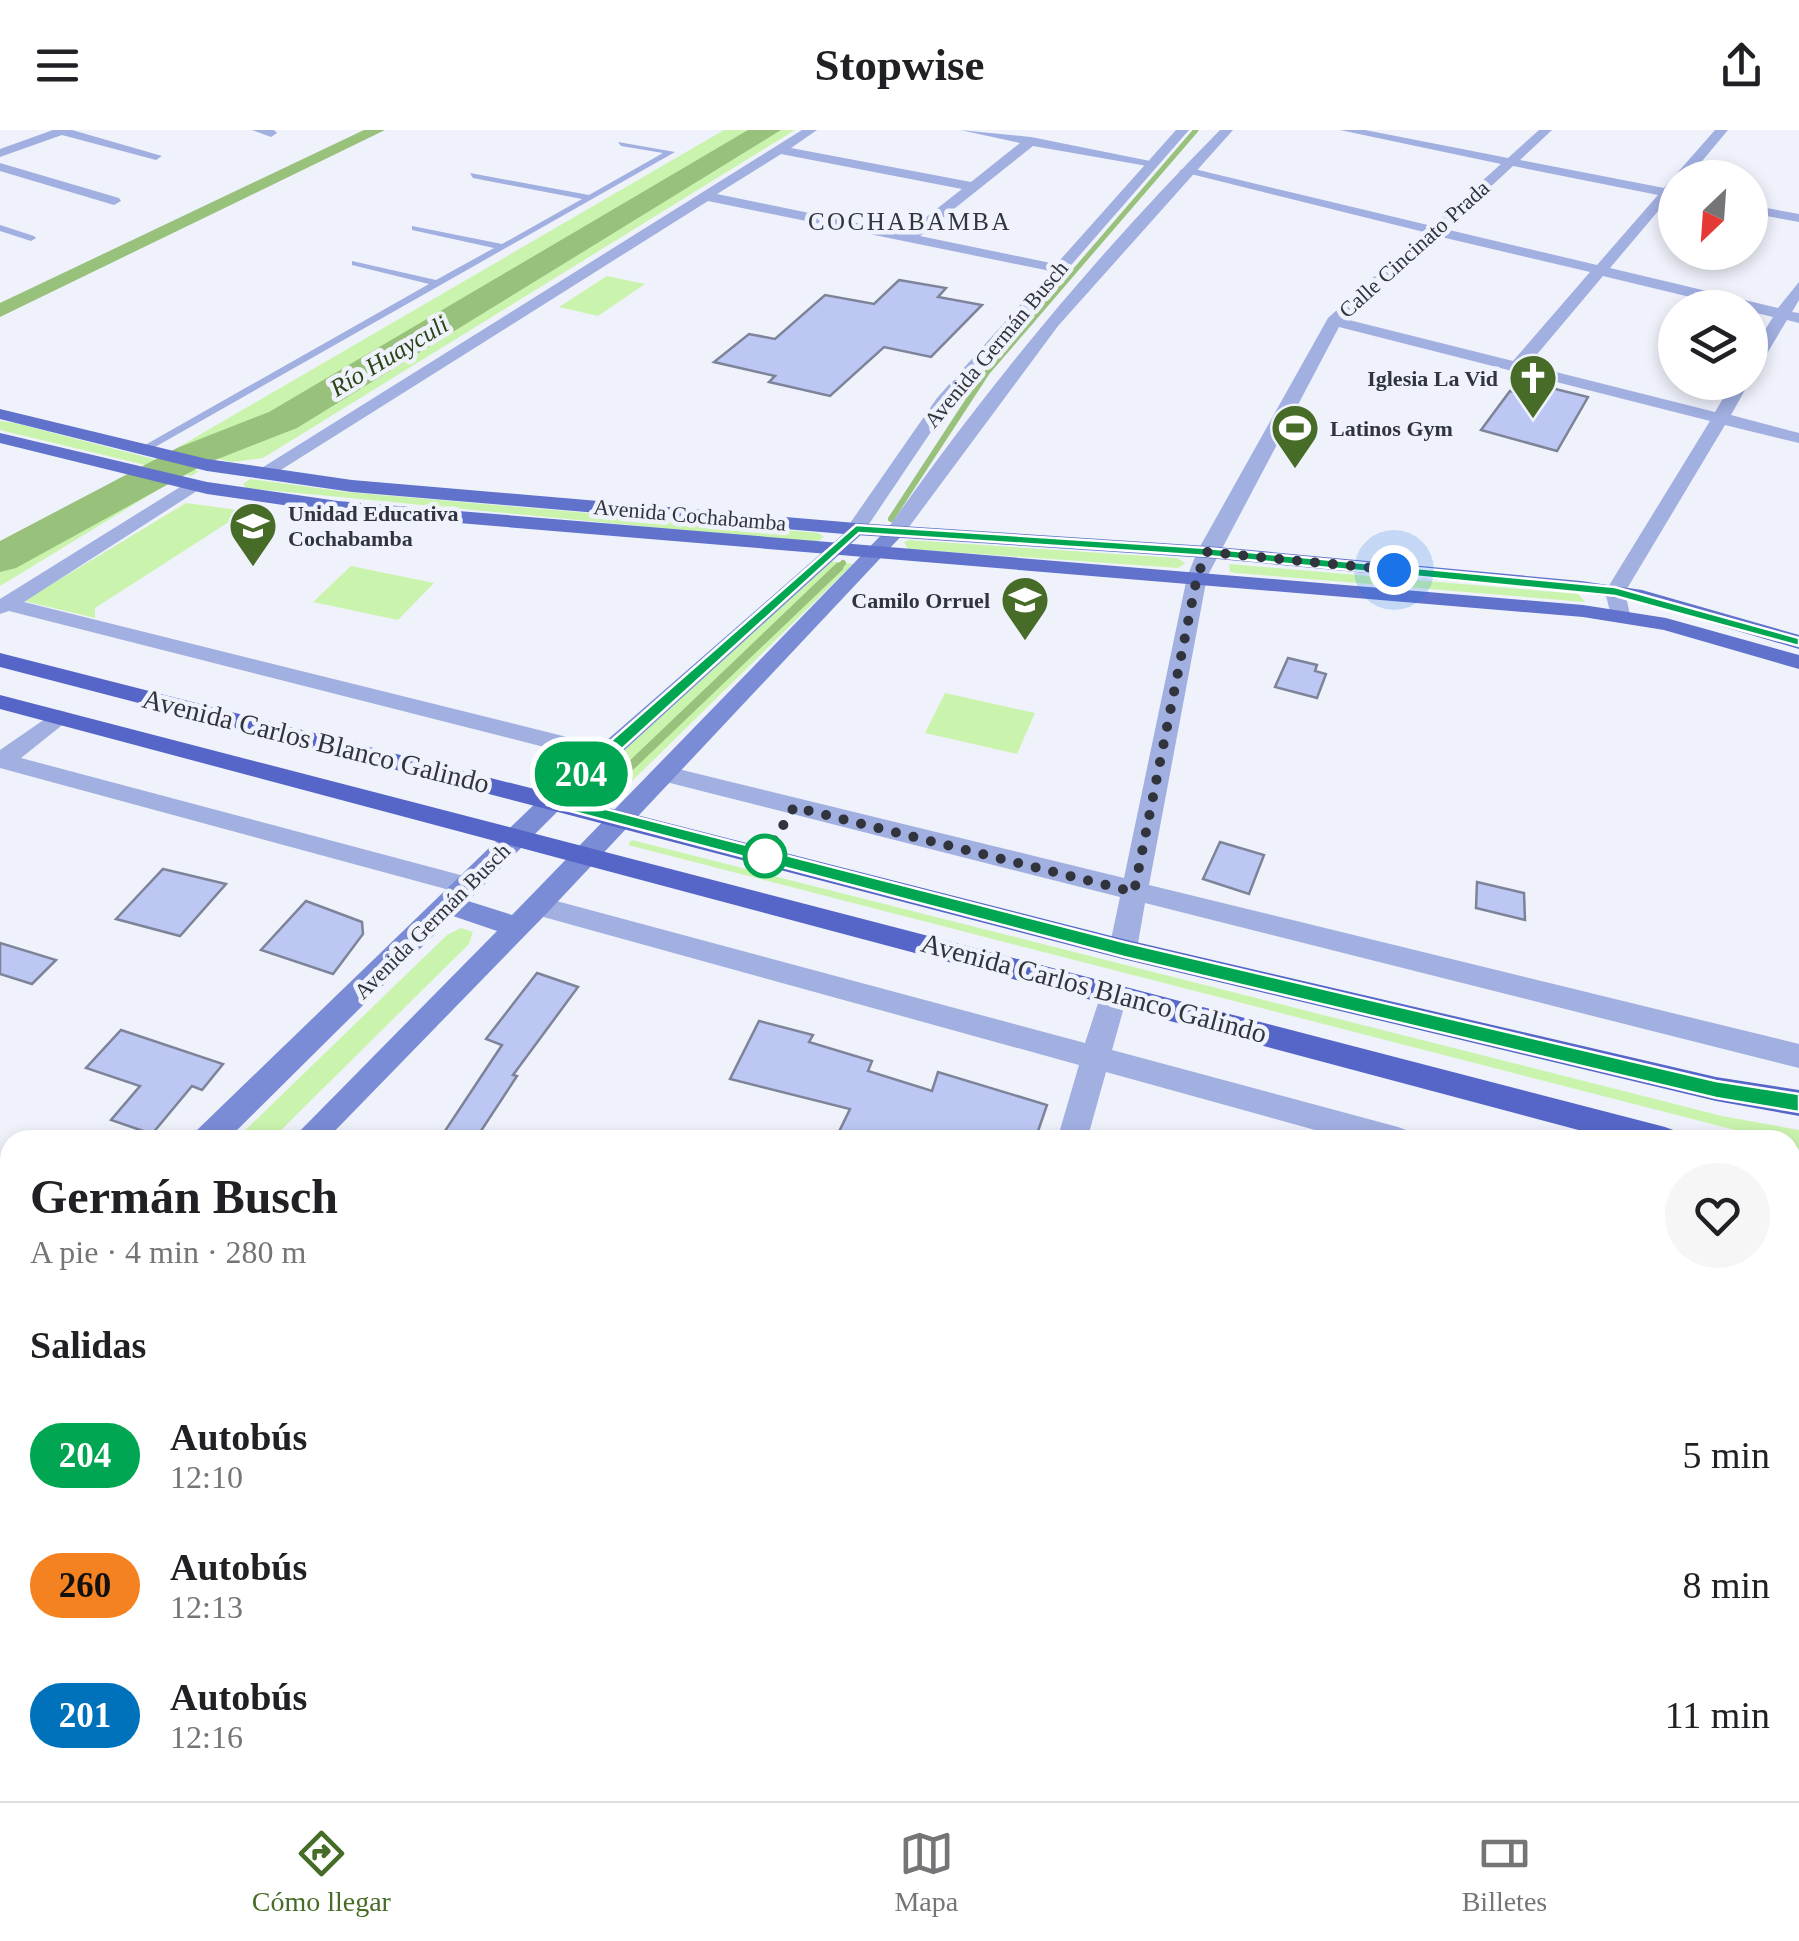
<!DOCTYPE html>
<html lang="es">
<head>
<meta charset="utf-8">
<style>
	body { margin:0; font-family:"Times New Roman",serif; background:#f6f6f6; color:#202124; height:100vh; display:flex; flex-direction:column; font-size:38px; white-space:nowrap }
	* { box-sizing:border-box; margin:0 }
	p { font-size:32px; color:#757577 }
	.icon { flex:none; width:55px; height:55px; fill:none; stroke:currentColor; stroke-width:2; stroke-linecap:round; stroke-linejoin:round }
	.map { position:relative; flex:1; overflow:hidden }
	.details { position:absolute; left:0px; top:1000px; width:1800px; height:672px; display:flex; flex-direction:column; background:#fff; border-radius:30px 30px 0 0; box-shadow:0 5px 15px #0003 }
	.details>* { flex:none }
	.badge { padding:0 20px; border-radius:32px; font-size:35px; line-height:65px }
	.needle { width:65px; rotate:205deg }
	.tools { position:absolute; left:1658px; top:30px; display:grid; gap:20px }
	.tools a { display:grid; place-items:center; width:110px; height:110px; border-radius:50%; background:#fff; box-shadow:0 5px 15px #0003; font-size:50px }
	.you { position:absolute; width:50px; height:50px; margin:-25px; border:8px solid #fff; border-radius:50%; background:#1a73e8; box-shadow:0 0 0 15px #1a73e833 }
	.map>.badge { position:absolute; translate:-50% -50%; box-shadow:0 0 0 5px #fff }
	h2 { padding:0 30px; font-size:38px; line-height:90px }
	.round { display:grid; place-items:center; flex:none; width:105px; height:105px; border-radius:52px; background:#f6f6f6 }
	.headline { display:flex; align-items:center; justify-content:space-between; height:170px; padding:0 30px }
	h1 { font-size:48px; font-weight:700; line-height:75px }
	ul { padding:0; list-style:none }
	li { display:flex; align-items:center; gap:30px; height:130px; padding:0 30px }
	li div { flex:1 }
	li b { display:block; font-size:38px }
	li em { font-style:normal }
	li .badge { min-width:110px; font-weight:700; text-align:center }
	header { display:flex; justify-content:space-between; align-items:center; height:130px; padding:0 30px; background:#fff; font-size:45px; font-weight:700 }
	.tabs { display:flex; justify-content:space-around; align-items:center; height:140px; border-top:2px solid #e0e0e0; background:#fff; font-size:28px; color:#757577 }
	.tabs a { display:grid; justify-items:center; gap:5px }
	.tabs .current { color:#466c27 }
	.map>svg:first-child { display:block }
</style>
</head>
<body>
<header><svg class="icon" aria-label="menu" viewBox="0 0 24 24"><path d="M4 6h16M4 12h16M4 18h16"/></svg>Stopwise<svg class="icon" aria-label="share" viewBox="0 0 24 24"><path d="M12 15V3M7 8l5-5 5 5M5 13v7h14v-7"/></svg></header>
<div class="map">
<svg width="1799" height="1671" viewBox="0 0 1799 1671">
	<rect width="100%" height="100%" fill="#eff2fb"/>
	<g fill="#caf4ad">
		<path d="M724 0H795L263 328 231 332 177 318Z"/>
		<path d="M607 146 645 154 598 186 559 177Z"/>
		<path d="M0 291 15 293 199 341 191 346 0 300Z"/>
		<path d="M250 349 347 362 819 403 824 407 815 413 246 358 243 354Z"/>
		<path d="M113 356 156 361 0 456V418Z"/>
		<path d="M186 373 246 381 95 478V488L24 471Z"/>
		<path d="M909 410 1177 428 1185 433 1178 438 908 419 904 412Z"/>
		<path d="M828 431 853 434 625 658 599 651 601 642Z"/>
		<path d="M1229 434 1578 464 1585 472 1236 443 1230 442Z"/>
		<path d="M351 436 434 453 398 490 313 472Z"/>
		<path d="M945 563 1035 583 1017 624 925 603Z"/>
		<path d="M632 710 1722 986 1799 1000V1019L1790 1015V1010H1774L628 715Z"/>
		<path d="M461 798 473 802 469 814 271 1010H235L447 805Z"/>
	</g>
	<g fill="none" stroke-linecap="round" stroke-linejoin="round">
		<path stroke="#98c17b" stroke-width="5" d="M1029 194 1196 0"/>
		<g stroke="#98c17b" stroke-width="6">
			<path d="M891 389 987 242 1031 191"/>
			<path d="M836 440 843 433"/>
		</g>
		<path stroke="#98c17b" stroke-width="9" d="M617 649 839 437"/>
		<path fill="#98c17b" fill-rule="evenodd" d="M364 0H385L0 187V173Z"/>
		<path fill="#98c17b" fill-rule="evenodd" d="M748 0H781L297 298 205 334 16 438 0 442V411L177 318 269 282Z"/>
	</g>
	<g fill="#bcc8f3" stroke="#7d8398" stroke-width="2.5">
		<path d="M899 150 946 158 938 167 982 175 931 227 884 217 830 266 769 252 775 246 714 232 749 204 775 209 825 165 874 174Z"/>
		<path d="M1527 252 1588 267 1557 321 1481 300 1510 261 1519 263Z"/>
		<path d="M1288 528 1317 535 1315 541 1326 544 1317 568 1275 557Z"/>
		<path d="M1220 712 1264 725 1249 764 1203 749Z"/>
		<path d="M163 739 226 754 180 806 116 789Z"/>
		<path d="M1477 752 1524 763 1525 790 1476 778Z"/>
		<path d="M306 771 362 792 363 804 333 844 261 820Z"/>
		<path d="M0 813 56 830 32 854 0 844Z"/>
		<path d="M537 843 578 857 513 945 517 946 475 1010H439L502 915 486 909Z"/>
		<path d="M759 891 813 905 809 912 872 931 868 941 932 961 938 942 1047 975 1035 1010H835L850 979 730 949Z"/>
		<path d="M121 900 223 934 202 960 192 956 152 1004 111 990 140 956 86 938Z"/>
	</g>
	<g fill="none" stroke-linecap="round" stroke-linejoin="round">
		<g fill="#a1afe1" fill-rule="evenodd">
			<path d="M618 12 675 22 148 321 138 319 429 154 352 135V131L436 150 494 118 412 100V96L502 114 582 69 473 48 470 43 589 65 663 23 621 16Z"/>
			<path d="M0 95 34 106 36 108 31 111 0 101Z"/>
		</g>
		<g fill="#a1afe1" fill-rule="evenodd">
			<path d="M53 0H72L162 26 156 30 62 5 0 27V19Z"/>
			<path d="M252 0H274L277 3 271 7Z"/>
			<path d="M802 0H817L791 18 971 52 1020 13 960 0 1031 7 1160 33 1153 37 1033 16 920 106 1065 136 1067 139 1060 143 708 71 268 348 252 344ZM781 24 962 59 906 103 717 64Z"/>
			<path d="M1340 0H1365L1508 28 1539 0H1552L1520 30 1664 58 1715 0H1728L1688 48H1675V68L1670 67 1610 138 1778 178 1799 152V170L1792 182 1799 183V193L1787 190 1756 242 1750 243V224L1773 187 1603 146 1528 235 1715 282 1733 252 1750 251 1731 285 1799 303V313L1725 295 1625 462 1630 485 1626 489H1612L1605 462 1710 291 1339 197 1207 447 1149 755 1799 914V938L1145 773 1137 819 1123 829 1109 819 1120 767 662 651 650 643 662 635 1124 748 1187 447 1197 422 1328 188 1424 102 1179 41 1186 37 1432 96 1501 34ZM1513 36 1658 65 1597 135 1445 99ZM1437 106 1590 142 1513 231 1345 189Z"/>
			<path d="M0 33 119 68 121 71 114 75 0 41Z"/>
			<path d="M1750 75 1799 84V92L1750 83Z"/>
			<path d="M193 349 202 355 200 359 24 472 603 616 615 624 611 630 603 632 9 481 0 484V469Z"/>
			<path d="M58 580 66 582V592L21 628 468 747 481 756 468 765 0 638V620Z"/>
			<path d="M538 766 1085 913 1104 855H1124L1128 863 1112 920 1398 997 1409 1001 1413 1010H1351L1106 942 1087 1010H1057L1079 935 529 783 525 776Z"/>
			<path d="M1790 1100 1799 1102V1132L1790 1130Z"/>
			<path d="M0 1217 10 1221V1255L0 1251Z"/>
			<path d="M1790 1248 1799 1251V1321L1790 1317Z"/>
			<path d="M852 1662H894L892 1671H850Z"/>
			<path d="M1090 1662H1151L1154 1671H1094Z"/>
		</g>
		<g fill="#a1afe1" fill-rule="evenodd">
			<path d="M1176 0H1189L949 275 863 403H849L846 399 937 268Z"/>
			<path d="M1220 0H1233L1058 196 903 405H889L886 401C986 258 1097 124 1220 0Z"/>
		</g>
		<g fill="#7b8cd6" fill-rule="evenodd">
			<path d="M856 393 866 399 863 403 562 677 468 771 512 785 889 397 906 401 547 783 326 1010H291L497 801 453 786 227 1010H192L196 1001 544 665Z"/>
			<path d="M10 1184V1222L0 1226V1188Z"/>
			<path d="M10 1291V1333L0 1337V1295Z"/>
		</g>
		<g fill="#6072cc" fill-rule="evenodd">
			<path d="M0 279 207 329 352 350 856 393 1207 416 1581 451 1642 460 1799 505V519L1633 470 1581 463 1207 428 856 405 352 362 207 341 0 289Z"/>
			<path d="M0 303 207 352 338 371 1583 475 1666 488 1799 525V539L1664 500 1583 487 338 383 207 364 0 313Z"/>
		</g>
		<g fill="#5666c8" fill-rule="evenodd">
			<path d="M0 523 1123 809 1716 947 1799 960V986L1716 971 1123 829 0 537Z"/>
			<path d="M0 565 1665 997 1676 1001 1680 1010H1616L0 579Z"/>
			<path d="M1790 1034 1799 1037V1065L1790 1062Z"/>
		</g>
	</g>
	<path fill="#00a651" stroke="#fff" stroke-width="2.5" d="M856 395 1207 418 1615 457 1799 508V516L1615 466 1207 426 859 403 567 669 1124 812 1716 951 1799 964V982L1716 968 1124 827 547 675V667Z"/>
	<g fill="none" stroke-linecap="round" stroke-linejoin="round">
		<path stroke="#31343d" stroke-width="10" stroke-dasharray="0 18" d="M765 726 794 677 1134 762 1197 447 1207 422 1394 440"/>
	</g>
	<defs>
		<g id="church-pin" transform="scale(2.5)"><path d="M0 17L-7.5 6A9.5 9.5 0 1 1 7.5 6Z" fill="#466c27" stroke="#eff2fb"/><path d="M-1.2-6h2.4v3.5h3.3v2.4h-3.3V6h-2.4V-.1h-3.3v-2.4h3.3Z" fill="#fff"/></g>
		<g id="stadium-pin" transform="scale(2.5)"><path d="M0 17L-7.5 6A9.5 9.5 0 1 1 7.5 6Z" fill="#466c27" stroke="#eff2fb"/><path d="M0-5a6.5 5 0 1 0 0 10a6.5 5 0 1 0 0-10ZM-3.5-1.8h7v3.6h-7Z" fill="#fff"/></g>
		<g id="school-pin" transform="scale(2.5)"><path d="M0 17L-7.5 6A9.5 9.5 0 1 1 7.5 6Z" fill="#466c27" stroke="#eff2fb"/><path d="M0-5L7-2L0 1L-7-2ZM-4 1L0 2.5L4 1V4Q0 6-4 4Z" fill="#fff"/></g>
	</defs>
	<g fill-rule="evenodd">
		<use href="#church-pin" x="1533" y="248"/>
		<use href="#stadium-pin" x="1295" y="298"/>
		<use href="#school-pin" x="253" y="396"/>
		<use href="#school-pin" x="1025" y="470"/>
	</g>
	<circle fill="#fff" stroke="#00a651" stroke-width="5" cx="765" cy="726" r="20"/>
	<g text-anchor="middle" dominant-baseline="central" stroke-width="9" stroke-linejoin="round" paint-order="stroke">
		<g font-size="22" fill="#31343d" stroke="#eff2fb">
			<text transform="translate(1414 119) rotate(-42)">Calle Cincinato Prada</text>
			<text transform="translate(996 214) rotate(-50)">Avenida Germán Busch</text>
			<text transform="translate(690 385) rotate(5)">Avenida Cochabamba</text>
			<text transform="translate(432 791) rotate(-45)">Avenida Germán Busch</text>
		</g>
		<g font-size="22" font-weight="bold" fill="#31343d" stroke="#eff2fb" text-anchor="end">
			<text x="1498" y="248">Iglesia La Vid</text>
			<text x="1330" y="298" text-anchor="start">Latinos Gym</text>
			<text x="288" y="383" text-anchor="start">Unidad Educativa<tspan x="288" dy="25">Cochabamba</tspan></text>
			<text x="990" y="470">Camilo Orruel</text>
		</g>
		<g font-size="25" letter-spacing="2.5" fill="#31343d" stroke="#eff2fb">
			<text x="910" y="91">COCHABAMBA</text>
		</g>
		<g font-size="25" font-style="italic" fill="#2b4515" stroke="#eff2fb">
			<text transform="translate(389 226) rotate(-31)">Río Huayculi</text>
		</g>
		<g font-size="28" fill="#31343d" stroke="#eff2fb">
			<text transform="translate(316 611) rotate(14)">Avenida Carlos Blanco Galindo</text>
			<text transform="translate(1094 858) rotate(15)">Avenida Carlos Blanco Galindo</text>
		</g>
	</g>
</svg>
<div class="tools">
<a><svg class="needle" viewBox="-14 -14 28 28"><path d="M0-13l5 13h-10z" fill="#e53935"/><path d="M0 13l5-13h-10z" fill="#757577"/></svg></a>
<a><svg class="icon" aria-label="layers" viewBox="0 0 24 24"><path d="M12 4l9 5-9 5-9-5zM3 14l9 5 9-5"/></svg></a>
</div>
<div class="you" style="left:1394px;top:440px"></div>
<b class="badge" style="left:581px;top:644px;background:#00a651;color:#fff">204</b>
<section class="details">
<div class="headline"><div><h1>Germán Busch</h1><p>A pie · 4 min · 280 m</p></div><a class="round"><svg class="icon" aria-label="heart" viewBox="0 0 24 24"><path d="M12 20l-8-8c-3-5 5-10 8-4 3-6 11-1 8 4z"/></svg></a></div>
<h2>Salidas</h2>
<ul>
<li><span class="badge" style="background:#00a651;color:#fff">204</span><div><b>Autobús</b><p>12:10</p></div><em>5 min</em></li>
<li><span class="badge" style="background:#f58220;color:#111">260</span><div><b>Autobús</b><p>12:13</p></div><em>8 min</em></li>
<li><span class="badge" style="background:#0072bc;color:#fff">201</span><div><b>Autobús</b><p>12:16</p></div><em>11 min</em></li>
</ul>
</section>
</div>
<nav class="tabs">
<a class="current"><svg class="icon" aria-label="directions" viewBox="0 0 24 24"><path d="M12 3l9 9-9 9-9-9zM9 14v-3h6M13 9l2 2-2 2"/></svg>Cómo llegar</a>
<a><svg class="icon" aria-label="map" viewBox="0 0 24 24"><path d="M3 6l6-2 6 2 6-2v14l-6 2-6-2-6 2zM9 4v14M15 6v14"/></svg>Mapa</a>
<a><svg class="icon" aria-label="tickets" viewBox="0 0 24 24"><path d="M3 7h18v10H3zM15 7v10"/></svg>Billetes</a>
</nav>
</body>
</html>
